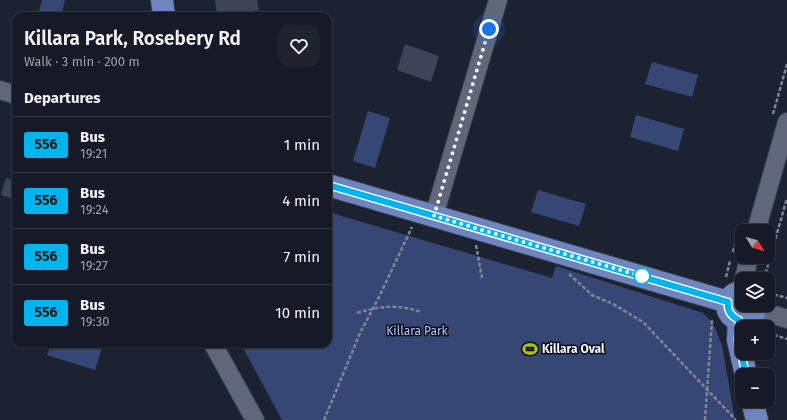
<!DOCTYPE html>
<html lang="en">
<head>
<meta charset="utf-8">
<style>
	body { margin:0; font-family:"Fira Sans",sans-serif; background:#1e232e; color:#f1f3f6; height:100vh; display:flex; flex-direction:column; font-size:15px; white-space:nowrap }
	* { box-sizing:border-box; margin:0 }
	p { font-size:13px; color:#9da1a7 }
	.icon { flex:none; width:22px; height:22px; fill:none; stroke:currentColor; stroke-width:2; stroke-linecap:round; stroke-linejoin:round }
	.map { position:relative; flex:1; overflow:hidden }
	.details { position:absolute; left:12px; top:12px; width:320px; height:336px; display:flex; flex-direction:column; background:#151a26; border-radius:12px; box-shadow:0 1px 3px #0004,0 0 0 1px #343843 }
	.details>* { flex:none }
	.badge { padding:0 8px; border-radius:3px; font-size:14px; line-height:26px }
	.needle { width:26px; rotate:127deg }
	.buttons { position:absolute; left:735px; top:224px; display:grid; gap:8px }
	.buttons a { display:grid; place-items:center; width:40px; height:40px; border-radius:8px; background:#151a26; box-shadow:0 1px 3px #0004,0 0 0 1px #343843; font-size:20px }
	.you { position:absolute; width:20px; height:20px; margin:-10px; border:3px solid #fff; border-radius:50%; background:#1a73e8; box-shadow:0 0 0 6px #1a73e833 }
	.map>.badge { position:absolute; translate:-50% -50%; box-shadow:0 0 0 2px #fff }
	h2 { padding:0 12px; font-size:15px; line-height:36px }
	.round { display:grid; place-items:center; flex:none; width:42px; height:42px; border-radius:12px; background:#1e232e }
	.summary { display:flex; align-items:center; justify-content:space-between; height:68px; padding:0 12px }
	h1 { font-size:19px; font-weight:600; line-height:30px }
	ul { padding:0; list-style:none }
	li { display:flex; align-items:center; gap:12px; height:56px; padding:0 12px; border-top:1px solid #343843 }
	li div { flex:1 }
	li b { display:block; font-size:15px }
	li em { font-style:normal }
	li .badge { min-width:44px; font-weight:700; text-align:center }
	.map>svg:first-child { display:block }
</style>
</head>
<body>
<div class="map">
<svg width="787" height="420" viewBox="0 0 787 420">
	<rect width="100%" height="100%" fill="#1c2232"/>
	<g fill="#364776">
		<path d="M42 0H65L61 16H38Z"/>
		<path d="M652 62 698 75 692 97 645 84Z"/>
		<path d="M368 111 390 118 375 168 353 161Z"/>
		<path d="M636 115 684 129 678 151 630 137Z"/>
		<path d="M538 190 586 204 579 226 531 212Z"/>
		<path d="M328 212 552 278 556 266 703 313 713 323 722 345 735 420H282L241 344H328Z"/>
		<path d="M51 344H89L102 348 95 370 47 355Z"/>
	</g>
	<g fill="#3d4455">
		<path d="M215 0H257L259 10 217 16Z"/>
		<path d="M405 44 439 56 431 82 397 70Z"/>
		<path d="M6 178 16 181V200L1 195Z"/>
	</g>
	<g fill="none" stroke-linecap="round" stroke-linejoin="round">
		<g stroke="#3a3e4c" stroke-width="20">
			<g id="minor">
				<path d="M0 90 16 95"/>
				<path d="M434 216 498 0"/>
				<path d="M756 231 787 122"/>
				<path d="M744 279 749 257"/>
				<path d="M755 309 787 319"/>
				<path d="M213 344 255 420"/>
			</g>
		</g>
		<g stroke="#3a3e4c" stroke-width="24">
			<g id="major">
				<path d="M162 0 164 16"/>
				<path d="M328 185 728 302"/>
				<path d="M742 292C736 292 732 295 729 300 720 320 754 330 756 305"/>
				<path d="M739 320 738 340 746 375"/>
				<path d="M752 401 757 420"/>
			</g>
		</g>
		<g stroke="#808593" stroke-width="2.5" stroke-dasharray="4 2" stroke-linecap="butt">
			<path d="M773 114 787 64"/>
			<path d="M476 245 482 278"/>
			<path d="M733 252 739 230"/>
			<path d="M569 274 592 295 613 304 643 322 736 420"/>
			<path d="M726 277 730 261"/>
			<path d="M764 279 787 198"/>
			<path d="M768 293 787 298"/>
			<path d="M357 313C379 306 398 304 421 312"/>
			<path d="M768 335 771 334 787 339"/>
			<path d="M324 420 360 333 379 297 412 227"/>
			<path d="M705 420 712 320"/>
		</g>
		<use href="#minor" stroke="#5f6779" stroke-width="18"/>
		<use href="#major" stroke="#6f85bf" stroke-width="22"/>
	</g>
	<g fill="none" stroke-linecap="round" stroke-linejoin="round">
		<g stroke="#fff" stroke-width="9">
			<path id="line" d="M328 185 728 302C727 310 730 316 739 320L738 340 746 375"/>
		</g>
		<use href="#line" stroke="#00b5ef" stroke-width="6"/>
		<path stroke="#eff4ff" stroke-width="4" stroke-dasharray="0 7.2" d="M489 29 434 216 648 278 642 276"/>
	</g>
	<defs>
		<g id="stadium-bare" transform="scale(1.2)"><path d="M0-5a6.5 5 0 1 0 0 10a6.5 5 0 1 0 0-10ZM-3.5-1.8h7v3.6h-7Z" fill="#b0c501" stroke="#090c13" stroke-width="2.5" paint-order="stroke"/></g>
	</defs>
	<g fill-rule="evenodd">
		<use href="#stadium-bare" x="530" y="349"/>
	</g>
	<circle fill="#fff" stroke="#00b5ef" stroke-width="2" cx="642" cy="276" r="8"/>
	<g text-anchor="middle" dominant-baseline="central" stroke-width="3" stroke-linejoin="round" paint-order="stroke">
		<g font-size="12" fill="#b2c7fb" stroke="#090c13">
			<text x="417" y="331">Killara Park</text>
		</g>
		<g font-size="12" font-weight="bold" fill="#eff4ff" stroke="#090c13" text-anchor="start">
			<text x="542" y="349">Killara Oval</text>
		</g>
	</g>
</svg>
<div class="buttons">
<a><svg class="needle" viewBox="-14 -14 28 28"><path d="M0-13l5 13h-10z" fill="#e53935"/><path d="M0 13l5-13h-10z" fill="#9da1a7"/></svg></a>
<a><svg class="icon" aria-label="layers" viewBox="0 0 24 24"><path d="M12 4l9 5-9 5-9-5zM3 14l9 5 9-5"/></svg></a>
<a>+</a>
<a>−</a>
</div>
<div class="you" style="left:489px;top:29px"></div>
<section class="details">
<div class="summary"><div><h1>Killara Park, Rosebery Rd</h1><p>Walk · 3 min · 200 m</p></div><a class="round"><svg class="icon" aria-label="heart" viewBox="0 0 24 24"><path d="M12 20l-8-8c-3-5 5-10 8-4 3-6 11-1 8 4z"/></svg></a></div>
<h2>Departures</h2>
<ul>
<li><span class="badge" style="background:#00b5ef;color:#111">556</span><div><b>Bus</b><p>19:21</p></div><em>1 min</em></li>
<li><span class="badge" style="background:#00b5ef;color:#111">556</span><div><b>Bus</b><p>19:24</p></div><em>4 min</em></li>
<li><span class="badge" style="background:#00b5ef;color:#111">556</span><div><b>Bus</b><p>19:27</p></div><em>7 min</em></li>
<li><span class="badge" style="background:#00b5ef;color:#111">556</span><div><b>Bus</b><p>19:30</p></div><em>10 min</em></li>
</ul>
</section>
</div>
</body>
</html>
